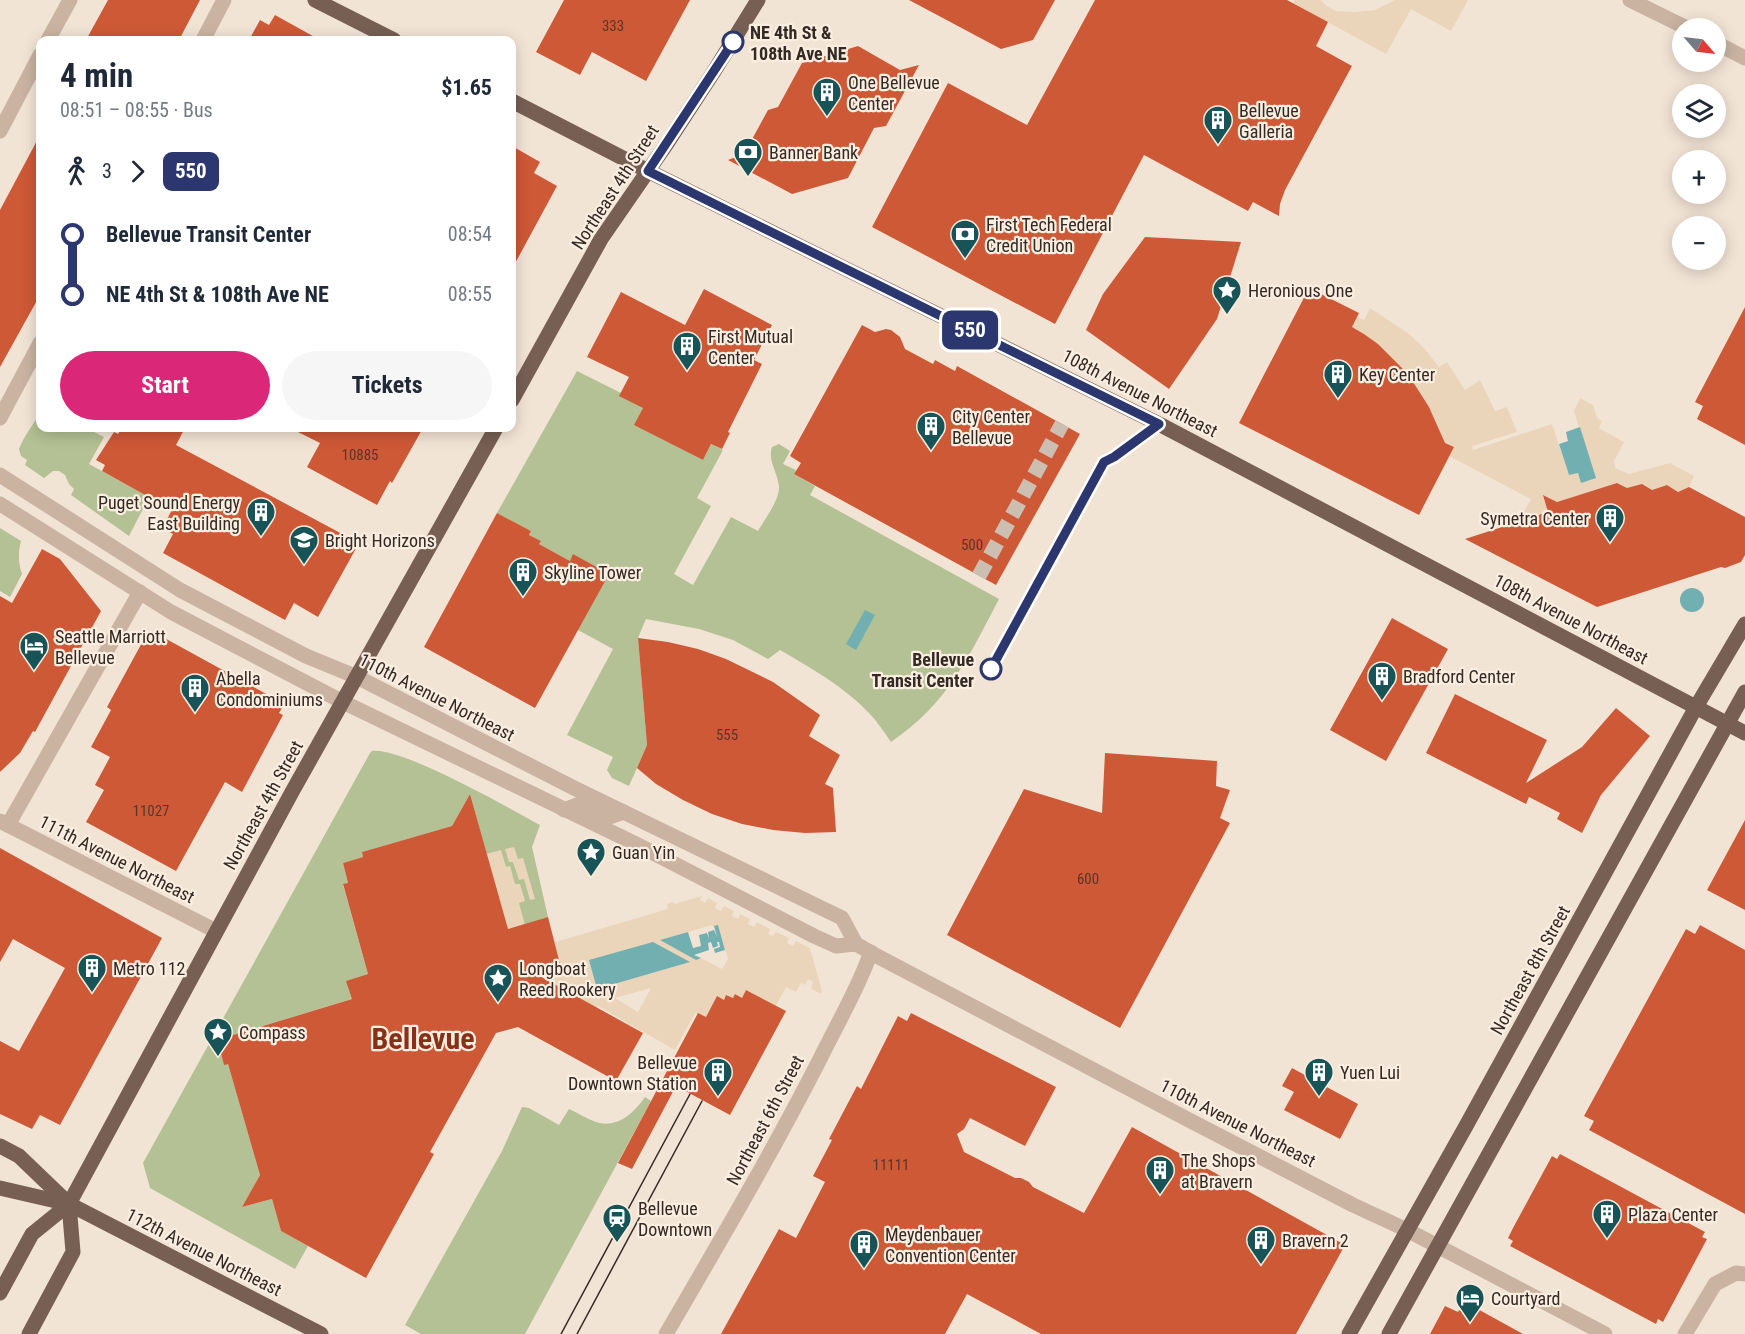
<!DOCTYPE html>
<html lang="en">
<head>
<meta charset="utf-8">
<style>
	body { margin:0; font-family:"Roboto Condensed",sans-serif; background:#f6f6f7; color:#1f2937; height:100vh; display:flex; flex-direction:column; font-size:22px; white-space:nowrap }
	* { box-sizing:border-box; margin:0 }
	p { font-size:20px; color:#747a83 }
	.icon { flex:none; width:33px; height:33px; fill:none; stroke:currentColor; stroke-width:2; stroke-linecap:round; stroke-linejoin:round }
	.map { position:relative; flex:1; overflow:hidden }
	.sheet { position:absolute; left:36px; top:36px; width:480px; height:396px; display:flex; flex-direction:column; background:#fff; border-radius:12px; box-shadow:0 3px 15px #0003 }
	.sheet>* { flex:none }
	.badge { padding:0 12px; border-radius:9px; font-size:21px; line-height:39px }
	.needle { width:39px; rotate:118deg }
	.tools { position:absolute; left:1672px; top:18px; display:grid; gap:12px }
	.tools a { display:grid; place-items:center; width:54px; height:54px; border-radius:50%; background:#fff; box-shadow:0 3px 15px #0003; font-size:30px }
	.map>.badge { position:absolute; translate:-50% -50%; box-shadow:0 0 0 3px #fff }
	.legs { display:flex; align-items:center; gap:9px; height:66px; padding:0 24px; font-size:20px }
	.legs p { margin-inline-start:auto }
	.overview { display:flex; align-items:center; justify-content:space-between; height:102px; padding:0 24px }
	h1 { font-size:33px; font-weight:700; line-height:45px }
	.cta { display:flex; gap:12px; margin-top:auto; padding:12px 24px }
	.cta a { flex:1; height:69px; border-radius:36px; background:#db2777; color:#fff; font-size:24px; font-weight:700; line-height:69px; text-align:center }
	.cta a+a { background:#f6f6f7; color:#1f2937 }
	ul { padding:0 24px; list-style:none }
	li { display:flex; align-items:center; gap:21px; height:60px; font-size:22px }
	li i { display:grid; place-items:center; width:9px; height:100%; margin:0 8px; background:currentColor }
	li i::after { content:''; width:15px; height:15px; margin:-8px; border:4px solid; border-radius:50%; background:#fff }
	li p { margin-inline-start:auto }
	li:first-child i { background:linear-gradient(#0000 50%,currentColor 0) }
	li:last-child i { background:linear-gradient(currentColor 50%,#0000 0) }
	.map>svg:first-child { display:block }
</style>
</head>
<body>
<div class="map">
<svg width="1745" height="1334" viewBox="0 0 1745 1334">
	<rect width="100%" height="100%" fill="#f2e4d5"/>
	<g fill="#b3c194">
		<path d="M577 371 621 393 643 408 635 425 703 460 711 444 723 450 697 498 711 506 674 574 693 585 731 517 758 531C764 520 779 501 779 488 779 474 767 461 772 447L779 444 790 451 783 464 796 470 794 474 815 486 810 495 999 599C968 658 948 703 891 742 884 732 877 721 868 712 843 686 811 668 780 650L768 659 733 640 699 629 646 619 638 638 647 745 629 786 612 778 607 770 613 757 567 735 613 649 578 630 573 555 570 561 539 544 540 541 529 535 531 531 497 513Z"/>
		<path d="M40 413V428H86L104 437 89 464 149 497 129 536 71 495 74 489 69 484 65 475 59 471H53L44 478 25 465 27 460 21 456 19 449C24 436 33 425 40 413Z"/>
		<path d="M0 528 21 541C18 553 18 562 22 574L10 597 0 591Z"/>
		<path d="M372 751C402 747 509 808 540 825L532 847 548 917 533 922 510 939 470 794 452 826 362 852 363 857 343 863 348 883 343 885 368 974 347 981 351 995 357 994 358 997 220 1039 222 1045 219 1047 224 1064H228L260 1175 242 1207 272 1199 281 1231 308 1246 295 1269 150 1188 143 1163 370 753Z"/>
		<path d="M645 1097 651 1101 525 1334H421L405 1325 502 1151 522 1107 529 1108 559 1125 569 1109C578 1113 587 1119 596 1122 617 1129 634 1113 645 1097Z"/>
	</g>
	<g fill="#ebd5ba" fill-rule="evenodd">
		<path d="M1295 0H1321L1327 6 1336 11 1355 12 1375 10 1395 0H1468L1451 31 1411 9 1386 54 1293 3Z"/>
		<path d="M1370 308 1409 334 1424 348 1439 367 1447 362 1465 390 1480 380 1495 411 1507 407 1517 432 1472 446 1473 450 1552 424 1569 475 1578 473 1595 478 1574 411 1580 398 1593 405 1597 418 1602 421 1599 428 1624 442 1614 461 1615 468 1629 474 1670 463 1694 476 1689 487 1678 492 1667 485 1652 490 1627 488 1617 483 1557 502 1544 495 1548 512 1518 522 1531 499 1449 456 1454 447 1445 443 1429 407 1408 374 1378 344 1364 334 1352 327 1357 317 1364 320Z"/>
		<path d="M514 847 518 859 523 858 535 899 530 900 524 879 519 880 513 862H509L505 849Z"/>
		<path d="M501 850 506 867 510 866 515 884H520L525 901 519 903 532 951 510 939 486 854Z"/>
		<path d="M702 896 700 900 705 903 708 898 717 903 715 908 721 911 724 906 734 911 732 916 738 919 740 914 750 919 748 924 754 927 757 922 770 929 768 934 773 936 776 932 789 938 787 943 793 946 796 941 810 948 822 991 821 994 811 989 813 982 808 979 805 985 801 983 796 992 786 987 767 1022 753 993 746 990 742 998 735 994 733 998 726 995 724 1000 717 997 706 1017 695 1013 675 1050 598 1006 597 1008 545 978 554 976 553 970 561 968 556 950 545 945 668 909 667 904 673 902 675 904ZM712 925 713 927 718 926 728 959 722 969 701 958 696 960 661 940ZM589 960 689 962 597 989ZM651 988 638 1012 615 998Z"/>
	</g>
	<g fill="#72afb1">
		<path d="M1580 427 1596 478 1581 483 1578 473 1569 475 1559 444 1568 441 1566 432Z"/>
		<circle cx="1692" cy="600" r="12"/>
		<path d="M865 610 875 615 856 650 846 644Z"/>
		<path d="M718 925 725 950 715 953 714 949 720 947 719 942H717L718 946 713 948 711 942 708 943 709 950 694 955 701 958 696 960 660 940 688 932 693 948 701 946 699 935 707 933 709 939 708 932 714 930 717 937 714 926Z"/>
		<path d="M653 942 690 962 597 989 589 960Z"/>
	</g>
	<g fill="#ce5937">
		<path d="M108 0H200L179 40H86Z"/>
		<path d="M564 0H690L646 81 592 52 580 75 536 52Z"/>
		<path d="M909 0H1055L1033 40 1001 49Z"/>
		<path d="M1095 0H1287L1328 22 1316 46 1352 66 1285 190 1280 204 1279 216 1253 202 1248 211 1144 155 1055 324 872 227 948 83 1027 125Z"/>
		<path d="M275 15 320 40H249L260 20 269 25Z"/>
		<path d="M858 46 900 70 919 65 886 126 874 128 848 178 792 194 728 160 744 154 768 110 778 107 802 63Z"/>
		<path d="M40 135V295L0 367V210Z"/>
		<path d="M512 146 540 162 534 173 557 186 512 269Z"/>
		<path d="M1145 237 1241 242 1217 319 1169 389 1086 330 1103 294Z"/>
		<path d="M1309 288 1359 313 1352 327 1364 334 1378 344 1408 374 1429 407 1445 443 1454 447 1419 515 1239 423Z"/>
		<path d="M704 289 772 325 754 360 762 364 728 432 730 433 722 449 711 444 703 460 634 425 643 408 619 396 629 377 587 357 621 292 685 325Z"/>
		<path d="M1745 307V445L1697 419 1703 406 1695 402Z"/>
		<path d="M862 325 875 332 886 329 891 330 900 337 905 349 933 364 935 360 955 371 957 366 1080 434 996 585 794 474 801 463 790 456Z"/>
		<path d="M122 428H185L176 445 359 543 318 617 294 603 285 620 163 553 173 534 162 528 172 510 102 471 105 465 96 460 114 432 118 434Z"/>
		<path d="M290 428H423L392 483 390 481 377 505 307 467 320 443Z"/>
		<path d="M1617 483 1627 488 1642 484 1652 490 1667 485 1678 492 1689 487 1745 517V555L1741 562 1725 568 1721 567 1597 607 1465 539 1548 512 1543 495 1557 502Z"/>
		<path d="M497 513 531 531 529 535 541 541 539 544 570 561 573 554 609 574 535 708 424 647Z"/>
		<path d="M42 549 60 559 101 611 35 732 33 731 20 753 0 772V596L12 603Z"/>
		<path d="M1392 618 1448 649 1386 761 1330 730Z"/>
		<path d="M159 635 279 701 277 705 282 708 279 713 283 715 242 792 225 782 176 871 86 822 104 790 95 785 110 757 91 747 111 710 107 707 144 639 148 641 151 636 157 639Z"/>
		<path d="M638 638 668 642 698 649 726 659 773 682 820 715 809 736 840 755 825 784 833 788 836 832 805 833 773 830 742 824 712 814 683 800 656 784 637 768 647 745Z"/>
		<path d="M1455 694 1547 740 1526 783 1582 747 1616 708 1650 736 1601 795 1582 833 1557 819 1560 813 1529 797 1526 804 1426 753Z"/>
		<path d="M1105 753 1217 761 1216 786 1230 790 1220 818 1230 823 1120 1028 947 935 1024 789 1102 813Z"/>
		<path d="M470 794 508 929 548 917 561 968 538 975 643 1033 616 1081 518 1027 496 1033 430 1152 434 1154 366 1278 281 1231 272 1199 242 1207 260 1175 228 1064 224 1065 219 1046H222L220 1039 352 999 346 981 368 974 343 884 348 883 343 863 363 857 362 852 452 826Z"/>
		<path d="M1745 820V910L1707 890Z"/>
		<path d="M0 848 162 938 60 1125 40 1115 32 1129 0 1114V1041L19 1051 65 968 13 939 0 962Z"/>
		<path d="M1700 925 1745 950V1214L1589 1130 1594 1121 1584 1116 1686 929 1695 934Z"/>
		<path d="M746 990 786 1011 730 1115 676 1086 632 1169 618 1163 698 1013 706 1017 717 996 724 1000 726 995 733 998 735 994 742 998Z"/>
		<path d="M911 1013 1056 1087 1025 1146 970 1118 964 1129 957 1134 964 1152 1015 1178H1021L1029 1182 1033 1187 1084 1213 1132 1127 1345 1245 1296 1334H1041L967 1294 945 1334H721L779 1229 796 1238 825 1182 813 1176 832 1140 829 1139 857 1086 861 1089 898 1016 907 1021Z"/>
		<path d="M1292 1068 1358 1104 1340 1139 1284 1110 1294 1092 1282 1086Z"/>
		<path d="M1560 1154 1705 1232 1702 1237 1707 1239 1663 1322 1658 1319 1656 1324 1510 1246 1513 1241 1508 1238 1513 1228 1552 1156 1557 1159Z"/>
		<path d="M1445 1306 1458 1312 1459 1310 1469 1315 1474 1307 1523 1334H1430Z"/>
	</g>
	<g fill="none" stroke-linecap="round" stroke-linejoin="round">
		<path stroke="#ccbfb2" stroke-width="15" stroke-dasharray="15 8" stroke-linecap="butt" d="M979 576 1062 424"/>
		<g stroke="#cab3a1" stroke-width="15">
			<path d="M1630 0 1687 28"/>
			<path d="M48 40 70 0"/>
			<path d="M203 40 224 0"/>
			<path d="M1716 43 1745 58"/>
			<path d="M0 131 40 55"/>
			<path d="M0 418 40 343"/>
			<path d="M0 475 180 590 306 656 357 677 576 789 842 918 856 944 875 955 1187 1119 1353 1205 1407 1230 1605 1334"/>
			<path d="M0 504 171 612 343 702 634 843 814 936 836 946 856 944"/>
			<path d="M564 810 577 805 607 818 624 812"/>
			<path d="M0 821 216 931"/>
			<path d="M8 825 140 592"/>
			<path d="M666 1334C719 1243 772 1153 820 1059 837 1024 858 989 871 952"/>
			<path d="M1685 1334 1715 1284 1736 1273 1745 1274"/>
		</g>
		<g stroke="#775f54" stroke-width="15">
			<path d="M315 0 394 40"/>
			<path d="M512 101 648 171 1159 424 1745 733"/>
			<path d="M512 400 601 239 668 142 713 73 758 0"/>
			<path d="M0 1146 19 1156 69 1204"/>
			<path d="M0 1188 69 1204 321 1334"/>
			<path d="M0 1293 32 1234 69 1204 292 792 496 428"/>
			<path d="M29 1334 73 1252 69 1204"/>
			<path d="M1349 1334 1466 1126 1696 707 1745 624"/>
			<path d="M1389 1334 1745 692"/>
		</g>
		<g stroke="#342924" stroke-width="1.5">
			<path d="M561 1334 690 1094"/>
			<path d="M577 1334 702 1101"/>
		</g>
	</g>
	<g fill="none" stroke-linecap="round" stroke-linejoin="round">
		<g stroke="#fff" stroke-width="14">
			<path id="line-1" d="M733 42 648 171 1159 424 1114 457 1104 462 991 669"/>
		</g>
		<use href="#line-1" stroke="#2b376e" stroke-width="9"/>
	</g>
	<defs>
		<g id="building-pin" transform="scale(1.5)"><path d="M0 17L-7.5 6A9.5 9.5 0 1 1 7.5 6Z" fill="#185457" stroke="#faeee1"/><path d="M-4-6H4V6H1V3H-1V6H-4ZM-2.5-4.3h1.7v1.8h-1.7ZM.8-4.3h1.7v1.8H.8ZM-2.5-1h1.7V.8h-1.7ZM.8-1h1.7V.8H.8Z" fill="#fff"/></g>
		<g id="bank-pin" transform="scale(1.5)"><path d="M0 17L-7.5 6A9.5 9.5 0 1 1 7.5 6Z" fill="#185457" stroke="#faeee1"/><path d="M-6-4H6V4H-6ZM0-2.3a2.3 2.3 0 1 0 0 4.6a2.3 2.3 0 1 0 0-4.6Z" fill="#fff"/></g>
		<g id="sight-pin" transform="scale(1.5)"><path d="M0 17L-7.5 6A9.5 9.5 0 1 1 7.5 6Z" fill="#185457" stroke="#faeee1"/><path d="M0-6L1.8-2.2L6-1.7L2.9 1.2L3.7 5.4L0 3.3L-3.7 5.4L-2.9 1.2L-6-1.7L-1.8-2.2Z" fill="#fff"/></g>
		<g id="school-pin" transform="scale(1.5)"><path d="M0 17L-7.5 6A9.5 9.5 0 1 1 7.5 6Z" fill="#185457" stroke="#faeee1"/><path d="M0-5L7-2L0 1L-7-2ZM-4 1L0 2.5L4 1V4Q0 6-4 4Z" fill="#fff"/></g>
		<g id="hotel-pin" transform="scale(1.5)"><path d="M0 17L-7.5 6A9.5 9.5 0 1 1 7.5 6Z" fill="#185457" stroke="#faeee1"/><path d="M-6-4.5h1.5V1H6V5H4.5V3h-9V5H-6ZM-4 0a1.8 1.8 0 1 1 3.6 0ZM.5 0V-2.5h3Q6-2.5 6 0Z" fill="#fff"/></g>
		<g id="station-pin" transform="scale(1.5)"><path d="M0 17L-7.5 6A9.5 9.5 0 1 1 7.5 6Z" fill="#185457" stroke="#faeee1"/><path d="M-3-6H3Q5-6 5-4V2Q5 4 3 4L4.5 6H3L1.5 4h-3L-3 6H-4.5L-3 4Q-5 4-5 2V-4Q-5-6-3-6ZM-3.5-4v3h7v-3ZM-3.5 1v1.5H-2V1ZM2 1v1.5H3.5V1Z" fill="#fff"/></g>
	</defs>
	<g fill-rule="evenodd">
		<use href="#building-pin" x="827" y="92"/>
		<use href="#building-pin" x="1218" y="120"/>
		<use href="#bank-pin" x="748" y="152"/>
		<use href="#bank-pin" x="965" y="234"/>
		<use href="#sight-pin" x="1227" y="290"/>
		<use href="#building-pin" x="687" y="346"/>
		<use href="#building-pin" x="1338" y="374"/>
		<use href="#building-pin" x="931" y="426"/>
		<use href="#building-pin" x="261" y="512"/>
		<use href="#building-pin" x="1610" y="518"/>
		<use href="#school-pin" x="304" y="540"/>
		<use href="#building-pin" x="523" y="572"/>
		<use href="#hotel-pin" x="34" y="646"/>
		<use href="#building-pin" x="1382" y="676"/>
		<use href="#building-pin" x="195" y="688"/>
		<use href="#sight-pin" x="591" y="852"/>
		<use href="#building-pin" x="92" y="968"/>
		<use href="#sight-pin" x="498" y="978"/>
		<use href="#sight-pin" x="218" y="1032"/>
		<use href="#building-pin" x="718" y="1072"/>
		<use href="#building-pin" x="1319" y="1072"/>
		<use href="#building-pin" x="1160" y="1170"/>
		<use href="#building-pin" x="1607" y="1214"/>
		<use href="#station-pin" x="617" y="1218"/>
		<use href="#building-pin" x="1261" y="1240"/>
		<use href="#building-pin" x="864" y="1244"/>
		<use href="#hotel-pin" x="1470" y="1298"/>
	</g>
	<g fill="#fff" stroke="#2b376e" stroke-width="3">
		<circle cx="733" cy="42" r="10"/>
		<circle cx="991" cy="669" r="10"/>
	</g>
	<g text-anchor="middle" dominant-baseline="central" stroke-width="4.5" stroke-linejoin="round" paint-order="stroke">
		<g font-size="15" fill="#5a3529">
			<text x="613" y="26">333</text>
			<text x="360" y="455">10885</text>
			<text x="972" y="545">500</text>
			<text x="727" y="735">555</text>
			<text x="151" y="811">11027</text>
			<text x="1088" y="879">600</text>
			<text x="891" y="1165">11111</text>
		</g>
		<g font-size="18" font-weight="bold" fill="#342924" stroke="#faeee1" text-anchor="start">
			<text x="750" y="32">NE 4th St &amp;<tspan x="750" dy="21">108th Ave NE</tspan></text>
			<text x="974" y="659" text-anchor="end">Bellevue<tspan x="974" dy="21">Transit Center</tspan></text>
		</g>
		<g font-size="18" fill="#342924" stroke="#faeee1" text-anchor="start">
			<text x="848" y="82">One Bellevue<tspan x="848" dy="21">Center</tspan></text>
			<text x="1239" y="110">Bellevue<tspan x="1239" dy="21">Galleria</tspan></text>
			<text x="769" y="152">Banner Bank</text>
			<text x="986" y="224">First Tech Federal<tspan x="986" dy="21">Credit Union</tspan></text>
			<text x="1248" y="290">Heronious One</text>
			<text x="708" y="336">First Mutual<tspan x="708" dy="21">Center</tspan></text>
			<text x="1359" y="374">Key Center</text>
			<text x="952" y="416">City Center<tspan x="952" dy="21">Bellevue</tspan></text>
			<text x="240" y="502" text-anchor="end">Puget Sound Energy<tspan x="240" dy="21">East Building</tspan></text>
			<text x="1589" y="518" text-anchor="end">Symetra Center</text>
			<text x="325" y="540">Bright Horizons</text>
			<text x="544" y="572">Skyline Tower</text>
			<text x="55" y="636">Seattle Marriott<tspan x="55" dy="21">Bellevue</tspan></text>
			<text x="1403" y="676">Bradford Center</text>
			<text x="216" y="678">Abella<tspan x="216" dy="21">Condominiums</tspan></text>
			<text x="612" y="852">Guan Yin</text>
			<text x="113" y="968">Metro 112</text>
			<text x="519" y="968">Longboat<tspan x="519" dy="21">Reed Rookery</tspan></text>
			<text x="239" y="1032">Compass</text>
			<text x="697" y="1062" text-anchor="end">Bellevue<tspan x="697" dy="21">Downtown Station</tspan></text>
			<text x="1340" y="1072">Yuen Lui</text>
			<text x="1181" y="1160">The Shops<tspan x="1181" dy="21">at Bravern</tspan></text>
			<text x="638" y="1208">Bellevue<tspan x="638" dy="21">Downtown</tspan></text>
			<text x="1628" y="1214">Plaza Center</text>
			<text x="885" y="1234">Meydenbauer<tspan x="885" dy="21">Convention Center</tspan></text>
			<text x="1282" y="1240">Bravern 2</text>
			<text x="1491" y="1298">Courtyard</text>
		</g>
		<g font-size="18" fill="#342924" stroke="#faeee1">
			<text transform="translate(615 187) rotate(-57)">Northeast 4th Street</text>
			<text transform="translate(1140 393) rotate(27)">108th Avenue Northeast</text>
			<text transform="translate(1571 619) rotate(28)">108th Avenue Northeast</text>
			<text transform="translate(437 697) rotate(27)">110th Avenue Northeast</text>
			<text transform="translate(263 805) rotate(-61)">Northeast 4th Street</text>
			<text transform="translate(117 859) rotate(27)">111th Avenue Northeast</text>
			<text transform="translate(1530 970) rotate(-61)">Northeast 8th Street</text>
			<text transform="translate(765 1120) rotate(-62)">Northeast 6th Street</text>
			<text transform="translate(1238 1123) rotate(27)">110th Avenue Northeast</text>
			<text transform="translate(204 1252) rotate(27)">112th Avenue Northeast</text>
		</g>
		<g font-size="30" font-weight="bold" fill="#873118" stroke="#faeee1">
			<text x="423" y="1038">Bellevue</text>
		</g>
	</g>
</svg>
<div class="tools">
<a><svg class="needle" viewBox="-14 -14 28 28"><path d="M0-13l5 13h-10z" fill="#e53935"/><path d="M0 13l5-13h-10z" fill="#747a83"/></svg></a>
<a><svg class="icon" aria-label="layers" viewBox="0 0 24 24"><path d="M12 4l9 5-9 5-9-5zM3 14l9 5 9-5"/></svg></a>
<a>+</a>
<a>−</a>
</div>
<b class="badge" style="left:970px;top:330px;background:#2b376e;color:#fff">550</b>
<section class="sheet">
<div class="overview"><div><h1>4 min</h1><p>08:51 – 08:55 · Bus</p></div><b>$1.65</b></div>
<div class="legs"><svg class="icon" aria-label="walk" viewBox="0 0 24 24"><circle cx="13" cy="4" r="2"/><path d="M13 8l-2 6 4 7M11 14l-3 7M7 12l3-4h3l4 4"/></svg>3<svg class="icon" aria-label="forward" viewBox="0 0 24 24"><path d="M9 5l7 7-7 7"/></svg><b class="badge" style="background:#2b376e;color:#fff">550</b></div>
<ul>
<li><i style="color:#2b376e"></i><b>Bellevue Transit Center</b><p>08:54</p></li>
<li><i style="color:#2b376e"></i><b>NE 4th St &amp; 108th Ave NE</b><p>08:55</p></li>
</ul>
<div class="cta"><a>Start</a><a>Tickets</a></div>
</section>
</div>
</body>
</html>
